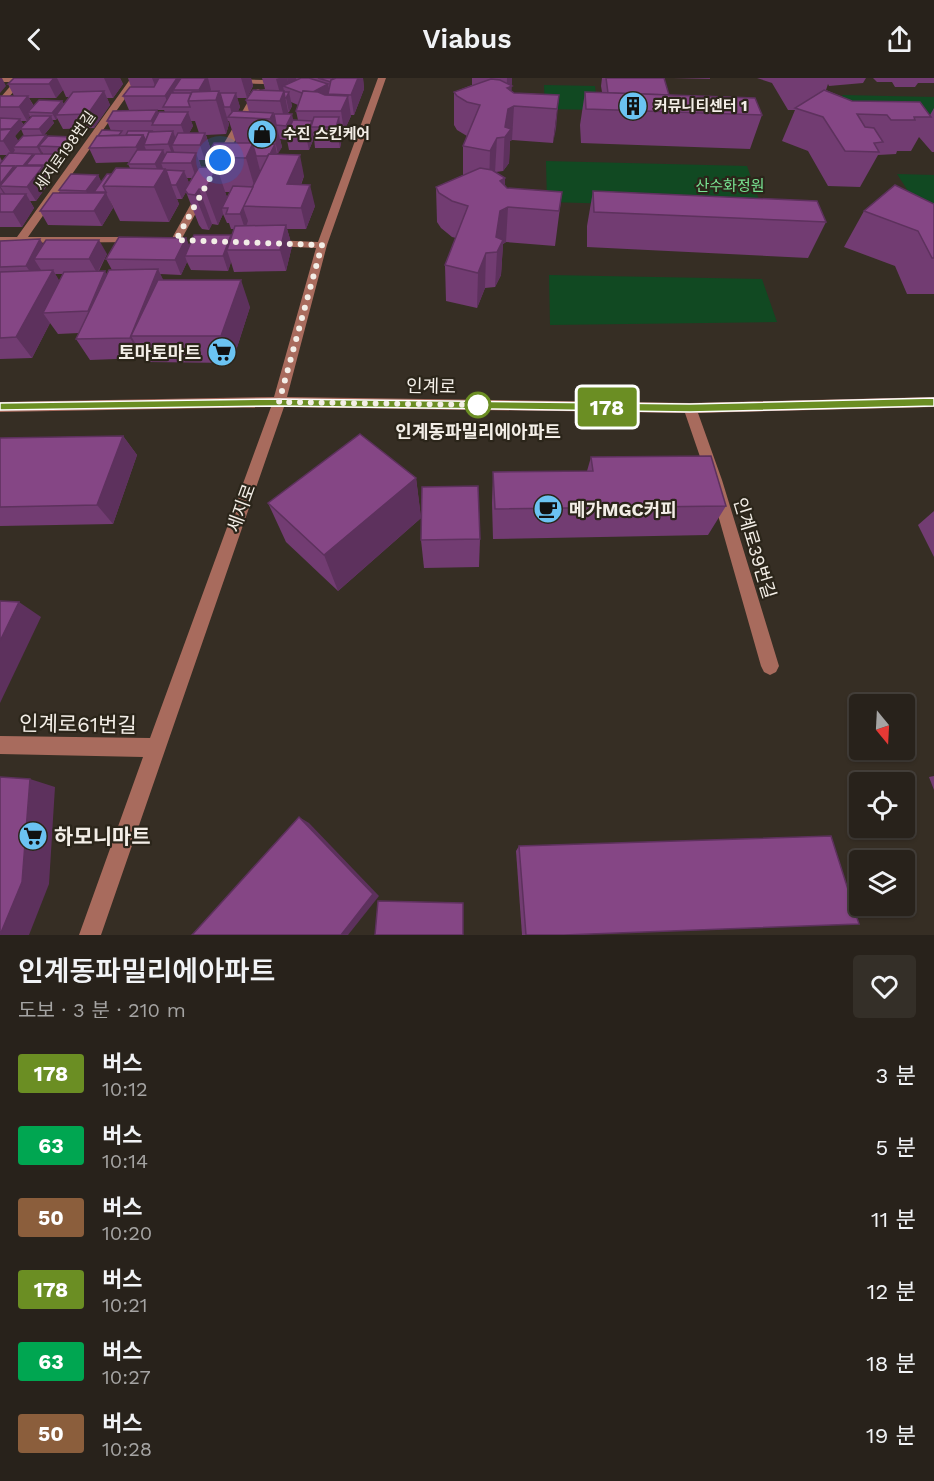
<!DOCTYPE html>
<html lang="ko">
<head>
<meta charset="utf-8">
<style>
	body { margin:0; font-family:"Work Sans","Noto Sans KR",sans-serif; background:#342f28; color:#f1f3f6; height:100vh; display:flex; flex-direction:column; font-size:22px; white-space:nowrap }
	* { box-sizing:border-box; margin:0 }
	p { font-size:20px; color:#a5a4a3 }
	.icon { flex:none; width:33px; height:33px; fill:none; stroke:currentColor; stroke-width:2; stroke-linecap:round; stroke-linejoin:round }
	.map { position:relative; height:857px; overflow:hidden }
	.details { display:flex; flex-direction:column; background:#28221b; flex:1 }
	.details>* { flex:none }
	.badge { padding:0 12px; border-radius:4px; font-size:21px; line-height:39px }
	.needle { width:39px; rotate:162deg }
	.tools { position:absolute; left:849px; top:616px; display:grid; gap:12px }
	.tools a { display:grid; place-items:center; width:66px; height:66px; border-radius:6px; background:#28221b; box-shadow:0 2px 4px #0004,0 0 0 2px #443f3a; font-size:30px }
	.you { position:absolute; width:30px; height:30px; margin:-15px; border:4px solid #fff; border-radius:50%; background:#1a73e8; box-shadow:0 0 0 9px #1a73e833 }
	.map>.badge { position:absolute; translate:-50% -50%; box-shadow:0 0 0 3px #fff }
	.round { display:grid; place-items:center; flex:none; width:63px; height:63px; border-radius:6px; background:#342f28 }
	.head { display:flex; align-items:center; justify-content:space-between; height:102px; padding:0 18px }
	h1 { font-size:28px; font-weight:600; line-height:45px }
	ul { padding:0; list-style:none }
	li { display:flex; align-items:center; gap:18px; height:72px; padding:0 18px }
	li div { flex:1 }
	li b { display:block; font-size:22px }
	li em { font-style:normal }
	li .badge { min-width:66px; font-weight:700; text-align:center }
	header { display:flex; justify-content:space-between; align-items:center; height:78px; padding:0 18px; background:#28221b; font-size:27px; font-weight:600 }
	.map>svg:first-child { display:block }
</style>
</head>
<body>
<header><svg class="icon" aria-label="back" viewBox="0 0 24 24"><path d="M15 5l-7 7 7 7"/></svg>Viabus<svg class="icon" aria-label="share" viewBox="0 0 24 24"><path d="M12 15V3M7 8l5-5 5 5M5 13v7h14v-7"/></svg></header>
<div class="map">
<svg width="934" height="857" viewBox="0 0 934 857">
	<rect width="100%" height="100%" fill="#362e24"/>
	<g fill="#114922">
		<path d="M544 7 595 8 598 32 545 31Z"/>
		<path d="M842 17 934 19V39L853 37Z"/>
		<path d="M546 83 747 88 762 130 547 124Z"/>
		<path d="M897 96 934 97V131L919 130Z"/>
		<path d="M549 197 762 201 777 244 550 247Z"/>
	</g>
	<g fill="none" stroke-linecap="round" stroke-linejoin="round">
		<g fill="#a86b5d" fill-rule="evenodd">
			<path d="M0 0H36L37 1 23 4 0 28V20L14 4H0Z"/>
			<path d="M131 0 138 2 28 159H138L142 160V164L0 165V159H17Z"/>
			<path d="M378 0H386L327 167 287 319 690 325 934 319V329L698 335 722 402 779 588 776 594 770 597 764 594 761 588 708 402 685 335 284 329 101 857H79L143 679 0 676V658L150 660 271 329 0 334V324L274 319 316 170 273 168 268 165 273 162 318 164Z"/>
			<path d="M228 1 264 2 268 4 264 6 231 5H228Z"/>
			<path d="M258 11 262 13 225 81 217 83 215 81 254 13Z"/>
			<path d="M202 112 207 115 181 162 180 164H172L171 162 197 115Z"/>
		</g>
	</g>
	<g fill="#723c72" fill-rule="evenodd">
		<path d="M14 0H120L123 6 113 20H107L110 27 94 50 63 51 57 40 56 42H52L54 45 44 57H46L47 60 73 59 76 66 68 76H43L42 74 41 76H61L64 84 56 95H47L51 102 36 123H30L34 130 22 149H0V79L2 83 7 77H0V18H14L8 6ZM63 12 66 19H69L64 26 62 23 34 28 29 20H56ZM30 38 31 39 24 47 21 43H27ZM21 51 24 58 18 63 15 58Z"/>
		<path d="M128 0H251L253 8 247 20H237L240 29 238 33 249 34 246 22 261 12 265 11 262 0H363L364 11 354 37H351V38L344 53H341L342 60 340 70H315L314 60 309 72H289L287 62 280 61 282 69 277 76 304 98 301 107 315 128 306 151H287L292 168 286 193 234 194 231 184 228 193 191 192 187 184 181 197 160 196 163 202 250 229 232 285 147 284 143 278 142 280 90 282 76 261 79 255 58 256 50 245 32 280 0 281V163L43 167 107 176 99 193 107 196 112 192 106 181 186 160 189 168 231 157 232 159 234 151H231L229 145H227L223 136 218 147 212 146 209 152 202 151 199 147 186 114 182 121H177L179 126 169 144 120 143 109 121 113 130 102 148 48 147 40 133 60 115 59 112 98 97 101 104 111 96 130 90 128 86 129 84 96 85 89 70 111 53 107 43 157 32 158 35 165 34 164 32H129L123 18 131 9ZM291 24 298 27 296 33 298 42H293L289 36 288 34H289L292 28ZM191 43H195L199 55H189L193 48ZM228 43H229L236 65 206 79 210 89H201L199 82H205L210 69 206 57 226 56 229 46ZM187 100H192L189 105ZM225 114H230L227 119ZM55 196H63L59 203Z"/>
		<path d="M472 0H512L511 13 514 15 559 17 553 65 512 62 510 63 509 85 503 93 496 94 505 100V107L507 110 562 114 555 168 506 164 503 166 501 197 495 209 485 210 477 230 446 223 445 187 456 160 452 159 441 150 437 144 436 109 463 97V68L467 58 457 52 454 47V14L472 7Z"/>
		<path d="M602 0H664L669 17 762 37 750 71 581 65 580 47 585 14H602L601 8Z"/>
		<path d="M673 0H710V1Z"/>
		<path d="M757 0H866L863 5 829 8 828 6 826 12 852 23 930 37 934 30V74H932L919 59 911 73H897L896 76 878 77 860 109 828 108 808 73 782 63 795 32H788L772 5Z"/>
		<path d="M873 0H934V5H918L915 9H895L892 4H877Z"/>
		<path d="M593 113 826 144 808 180 587 169V148Z"/>
		<path d="M934 126V216H907L895 188 844 169 864 133Z"/>
		<path d="M123 358 137 377 113 446 0 448V360Z"/>
		<path d="M591 379 726 428 708 457 493 461 492 425 493 394 587 393Z"/>
		<path d="M416 400 421 440 338 513 286 464 268 425Z"/>
		<path d="M934 433V479L918 447Z"/>
		<path d="M480 461 479 489 424 490 421 462Z"/>
		<path d="M934 698V712L929 699Z"/>
		<path d="M519 768 564 857H522L516 773Z"/>
	</g>
	<g fill="#5d315d">
		<path d="M0 0H2L6 8 0 15Z"/>
		<path d="M54 0H57L63 12 56 20 49 6Z"/>
		<path d="M104 0H120L123 6 113 20Z"/>
		<path d="M152 0H162L158 15Z"/>
		<path d="M177 0H182L173 12 177 22 169 29 165 18Z"/>
		<path d="M206 0H208L211 12 205 22H202L199 12Z"/>
		<path d="M241 0H251L253 8 247 20Z"/>
		<path d="M279 0H287L290 11 283 8 289 38 286 48 280 23 281 19 276 1Z"/>
		<path d="M287 0H296L298 8 290 11Z"/>
		<path d="M358 0H363L364 11 354 37 351 17Z"/>
		<path d="M507 0H512L511 30 514 28 512 62 510 63 509 85 503 93Z"/>
		<path d="M328 6 330 16H328L329 20 306 17Z"/>
		<path d="M104 13 110 27 94 50 88 36Z"/>
		<path d="M219 13 229 46 226 56 216 22Z"/>
		<path d="M289 14 292 28 289 34 286 20Z"/>
		<path d="M236 15 240 29 235 40H233L230 29Z"/>
		<path d="M559 17 556 51 553 65 557 31Z"/>
		<path d="M28 18 35 31 28 34 30 38 27 43 19 29Z"/>
		<path d="M348 18 351 38 344 53 341 33Z"/>
		<path d="M62 23 66 30 56 37 57 40 56 42 52 35Z"/>
		<path d="M157 32 163 46 153 47 151 43Z"/>
		<path d="M188 34 193 48 186 61 181 47Z"/>
		<path d="M273 35 282 69 278 76 270 41Z"/>
		<path d="M292 36 295 50 289 58 286 48Z"/>
		<path d="M51 38 54 45 43 58 39 51Z"/>
		<path d="M339 39 342 60 340 70 336 49Z"/>
		<path d="M20 41 24 48 15 58 20 65 13 69 15 72 12 77 3 63 11 51Z"/>
		<path d="M312 43 313 49H311L314 60 309 72 306 58Z"/>
		<path d="M173 53 178 67H172L175 76 174 80 168 66Z"/>
		<path d="M205 55 210 69 205 82 200 67Z"/>
		<path d="M46 57 50 65 39 68 42 74 41 76 37 69Z"/>
		<path d="M143 57 147 67H144L147 74 142 84 136 69Z"/>
		<path d="M73 59 76 66 68 76 64 69Z"/>
		<path d="M497 60 495 94 489 108 490 73Z"/>
		<path d="M253 65 262 100 256 114 246 80Z"/>
		<path d="M275 66 278 81 269 78Z"/>
		<path d="M163 72 169 85H161L164 93 165 91 179 126 169 144 154 109 160 99 155 86Z"/>
		<path d="M196 75 201 89 196 100 191 85Z"/>
		<path d="M33 76 37 83 30 93 23 88Z"/>
		<path d="M61 76 64 84 56 95 52 87Z"/>
		<path d="M300 77 304 98 292 128 287 106Z"/>
		<path d="M14 88 22 103 0 108 9 121 8 122 0 110V106Z"/>
		<path d="M43 88 51 102 36 123 27 109Z"/>
		<path d="M217 90 229 125 222 130 223 136 218 147 205 112Z"/>
		<path d="M184 93 190 107 182 121 176 107Z"/>
		<path d="M98 97 102 105 90 120 86 113Z"/>
		<path d="M505 100 504 132 508 129 506 164 503 166 501 197 495 209 497 174 496 159 500 103Z"/>
		<path d="M310 107 315 128 306 151 301 130Z"/>
		<path d="M199 111 212 146 209 152 195 117Z"/>
		<path d="M106 115 113 130 102 148 94 133Z"/>
		<path d="M26 116 34 130 22 149 13 134Z"/>
		<path d="M243 129 248 143 245 151 240 136Z"/>
		<path d="M286 147 292 168 286 193 280 172Z"/>
		<path d="M231 157 236 172H227L231 184 228 193 223 178Z"/>
		<path d="M186 160 192 174 185 178 187 184 181 197 175 182Z"/>
		<path d="M40 161 49 176 34 181 41 192 36 202 26 188Z"/>
		<path d="M99 162 107 176 97 195 89 181Z"/>
		<path d="M486 175 485 210 477 230 478 195Z"/>
		<path d="M158 191 168 212 131 258 143 278 142 280 130 260Z"/>
		<path d="M53 192 66 214 43 235 50 245 32 280 16 259Z"/>
		<path d="M105 193 117 214 101 254 88 233Z"/>
		<path d="M241 202 250 229 232 285 221 258Z"/>
		<path d="M123 358 137 377 113 446 97 427Z"/>
		<path d="M416 400 421 440 338 513 324 477Z"/>
		<path d="M19 524 41 539 0 625V563Z"/>
		<path d="M30 701 55 709 49 806 29 857H0Z"/>
		<path d="M299 739 309 745 379 818 348 857H341Z"/>
	</g>
	<g fill="#854685" stroke="#5d315d" stroke-width="1.5">
		<path d="M14 0H54L49 6H8Z"/>
		<path d="M159 0H177L165 18H123L130 9H154Z"/>
		<path d="M181 0H206L199 12H173Z"/>
		<path d="M301 0H309L328 6 313 14 303 13 302 15 283 8Z"/>
		<path d="M318 0H336L331 2V4Z"/>
		<path d="M336 0H358L351 17 328 16 331 2Z"/>
		<path d="M606 0H664L669 17 608 15Z"/>
		<path d="M491 1 500 2 512 8 507 10 514 15 559 17 557 31 514 28 508 31 505 49 511 51 505 59 497 60 490 73 463 68 480 27 467 24 457 18 454 14Z"/>
		<path d="M253 12 284 13 280 23 246 22Z"/>
		<path d="M824 12 852 23 920 24 931 39H914L915 42H891L887 37 857 36 865 49 874 50 883 64 874 65 879 74 845 73 823 39 795 30Z"/>
		<path d="M104 13 88 36 56 37 73 14Z"/>
		<path d="M219 13 216 22 188 23 192 14Z"/>
		<path d="M303 13 318 14 325 17 348 18 341 33H296Z"/>
		<path d="M284 14H289L286 20H285Z"/>
		<path d="M585 14 755 20 762 37 586 31Z"/>
		<path d="M171 15H191L188 23 190 29H163Z"/>
		<path d="M220 15H236L230 29H224Z"/>
		<path d="M0 18H28L19 29H0Z"/>
		<path d="M39 22 62 23 52 35 28 34Z"/>
		<path d="M157 32 151 43H107L113 33Z"/>
		<path d="M233 33 273 35 270 41 228 39Z"/>
		<path d="M159 34H188L181 47H152Z"/>
		<path d="M274 36H292L286 48 276 47Z"/>
		<path d="M32 38H51L39 51H20Z"/>
		<path d="M314 39H339L336 49H311Z"/>
		<path d="M0 40 20 41 11 51H0Z"/>
		<path d="M293 42 312 43 306 58H286Z"/>
		<path d="M12 51 3 63H0V52Z"/>
		<path d="M102 52 122 53 119 57 98 58Z"/>
		<path d="M128 53H153L149 54 146 63 143 57H126Z"/>
		<path d="M173 53 168 66 144 67 149 54Z"/>
		<path d="M178 55H205L200 67H172Z"/>
		<path d="M46 57 37 69H13L23 58Z"/>
		<path d="M143 57 136 69 89 70 97 58Z"/>
		<path d="M48 58 73 59 64 69 39 68Z"/>
		<path d="M214 65H253L246 80 206 79Z"/>
		<path d="M275 66 270 76H269L267 78H256L253 67Z"/>
		<path d="M137 72H163L155 86H128Z"/>
		<path d="M167 74 196 75 191 85H161Z"/>
		<path d="M9 75 33 76 23 88H0V86Z"/>
		<path d="M35 76H61L52 87H26Z"/>
		<path d="M269 76 300 77 287 106 310 107 301 130 243 128Z"/>
		<path d="M0 88H14L0 106Z"/>
		<path d="M17 88H43L27 109 0 108Z"/>
		<path d="M199 89 217 90 205 112 199 111 195 117 188 116 185 112Z"/>
		<path d="M116 90 165 91 154 109 103 108Z"/>
		<path d="M480 90 492 92 505 100 500 103 507 110 562 114 559 133 508 129 500 133 496 159 503 162 497 174 486 175 478 195 445 187 468 128 452 123 439 115 436 109Z"/>
		<path d="M166 92 184 93 176 107H171Z"/>
		<path d="M71 96 98 97 86 113 59 112Z"/>
		<path d="M107 96H111L103 108 106 114H94Z"/>
		<path d="M895 107 934 126V180H932L918 153 864 133Z"/>
		<path d="M233 108 253 109 240 136H226L228 130H222Z"/>
		<path d="M593 113 817 123 826 144 594 134Z"/>
		<path d="M53 115H106L94 133H40Z"/>
		<path d="M0 116H26L13 134H0Z"/>
		<path d="M286 147 280 172H227L235 148Z"/>
		<path d="M194 157H231L223 178H185Z"/>
		<path d="M119 159 186 160 175 182 106 181Z"/>
		<path d="M40 161 26 188 0 189V163Z"/>
		<path d="M46 162H99L89 181H34Z"/>
		<path d="M158 191 130 260 76 261 109 192Z"/>
		<path d="M53 192 16 259 0 260V194Z"/>
		<path d="M105 193 88 233 43 235 64 194Z"/>
		<path d="M158 202H241L221 258H131Z"/>
		<path d="M360 356 416 400 324 477 268 425Z"/>
		<path d="M123 358 97 427 0 429V360Z"/>
		<path d="M711 378 726 428 495 431 493 394 593 393 591 379Z"/>
		<path d="M478 408 480 461 421 462 422 409Z"/>
		<path d="M0 523 19 524 0 563Z"/>
		<path d="M0 699 30 701 22 804 0 857Z"/>
		<path d="M299 739 373 816 341 857H192Z"/>
		<path d="M831 758 859 846 564 857H526L519 768Z"/>
		<path d="M378 823 463 825V857H375Z"/>
	</g>
	<path fill="#6b8e23" stroke="#fff" stroke-width="1.5" d="M934 320V328L690 334 279 328 0 332V325L279 321 690 326Z"/>
	<g fill="none" stroke-linecap="round" stroke-linejoin="round">
		<path stroke="#f3eee7" stroke-width="6" stroke-dasharray="0 10.8" d="M220 82 176 162 322 167 279 324 478 327"/>
	</g>
	<defs>
		<g id="building-disc" transform="scale(1.5)"><circle r="9.5" fill="#6bc3f2" stroke="#2b251a"/><path d="M-4-6H4V6H1V3H-1V6H-4ZM-2.5-4.3h1.7v1.8h-1.7ZM.8-4.3h1.7v1.8H.8ZM-2.5-1h1.7V.8h-1.7ZM.8-1h1.7V.8H.8Z" fill="#111"/></g>
		<g id="shop-disc" transform="scale(1.5)"><circle r="9.5" fill="#6bc3f2" stroke="#2b251a"/><path d="M-5-2.5h2.3a2.7 3.5 0 0 1 5.4 0H5L5.5 6h-11ZM-1.5-2.5h3a1.5 2.3 0 0 0-3 0Z" fill="#111"/></g>
		<g id="supermarket-disc" transform="scale(1.5)"><circle r="9.5" fill="#6bc3f2" stroke="#2b251a"/><path d="M-6-5.5h2.5l.6 2H6L4.5 2H-2.5L-4.4-4H-6ZM-1.5 3.2a1.3 1.3 0 1 0 .1 0ZM3 3.2a1.3 1.3 0 1 0 .1 0Z" fill="#111"/></g>
		<g id="cafe-disc" transform="scale(1.5)"><circle r="9.5" fill="#6bc3f2" stroke="#2b251a"/><path d="M-5.5-4.5H6V0H3Q3 3.5 0 3.5H-2.5Q-5.5 3.5-5.5 0ZM3-3.2v2h1.7v-2ZM-6 4.5H4V6H-6Z" fill="#111"/></g>
	</defs>
	<g fill-rule="evenodd">
		<use href="#building-disc" x="633" y="28"/>
		<use href="#shop-disc" x="262" y="56"/>
		<use href="#supermarket-disc" x="222" y="274"/>
		<use href="#cafe-disc" x="548" y="431"/>
		<use href="#supermarket-disc" x="33" y="758"/>
	</g>
	<circle fill="#fff" stroke="#6b8e23" stroke-width="3" cx="478" cy="327" r="12"/>
	<g text-anchor="middle" dominant-baseline="central" stroke-width="4.5" stroke-linejoin="round" paint-order="stroke">
		<g font-size="15" font-weight="bold" fill="#f3eee7" stroke="#2b251a" text-anchor="start">
			<text x="654" y="28">커뮤니티센터 1</text>
			<text x="283" y="56">수진 스킨케어</text>
		</g>
		<g font-size="15" fill="#f3eee7" stroke="#2b251a">
			<text transform="translate(65 73) rotate(-55)">세지로198번길</text>
		</g>
		<g font-size="15" fill="#78e291" stroke="#2b251a">
			<text x="730" y="108">산수화정원</text>
		</g>
		<g font-size="18" font-weight="bold" fill="#f3eee7" stroke="#2b251a" text-anchor="end">
			<text x="201" y="274">토마토마트</text>
			<text x="569" y="431" text-anchor="start">메가MGC커피</text>
		</g>
		<g font-size="18" fill="#f3eee7" stroke="#2b251a">
			<text transform="translate(431 308) rotate(1)">인계로</text>
			<text transform="translate(241 430) rotate(-70)">세지로</text>
			<text transform="translate(755 470) rotate(73)">인계로39번길</text>
		</g>
		<g font-size="18" font-weight="bold" fill="#f3eee7" stroke="#2b251a">
			<text x="478" y="353">인계동파밀리에아파트</text>
		</g>
		<g font-size="21" fill="#f3eee7" stroke="#2b251a">
			<text transform="translate(78 646) rotate(1)">인계로61번길</text>
		</g>
		<g font-size="21" font-weight="bold" fill="#f3eee7" stroke="#2b251a" text-anchor="start">
			<text x="54" y="758">하모니마트</text>
		</g>
	</g>
</svg>
<div class="tools">
<a><svg class="needle" viewBox="-14 -14 28 28"><path d="M0-13l5 13h-10z" fill="#e53935"/><path d="M0 13l5-13h-10z" fill="#a5a4a3"/></svg></a>
<a><svg class="icon" aria-label="locate" viewBox="0 0 24 24"><circle cx="12" cy="12" r="6"/><path d="M12 2v4M12 18v4M2 12h4M18 12h4"/></svg></a>
<a><svg class="icon" aria-label="layers" viewBox="0 0 24 24"><path d="M12 4l9 5-9 5-9-5zM3 14l9 5 9-5"/></svg></a>
</div>
<div class="you" style="left:220px;top:82px"></div>
<b class="badge" style="left:607px;top:329px;background:#6b8e23;color:#fff">178</b>
</div>
<section class="details">
<div class="head"><div><h1>인계동파밀리에아파트</h1><p>도보 · 3 분 · 210 m</p></div><a class="round"><svg class="icon" aria-label="heart" viewBox="0 0 24 24"><path d="M12 20l-8-8c-3-5 5-10 8-4 3-6 11-1 8 4z"/></svg></a></div>
<ul>
<li><span class="badge" style="background:#6b8e23;color:#fff">178</span><div><b>버스</b><p>10:12</p></div><em>3 분</em></li>
<li><span class="badge" style="background:#00a651;color:#fff">63</span><div><b>버스</b><p>10:14</p></div><em>5 분</em></li>
<li><span class="badge" style="background:#8b5e3c;color:#fff">50</span><div><b>버스</b><p>10:20</p></div><em>11 분</em></li>
<li><span class="badge" style="background:#6b8e23;color:#fff">178</span><div><b>버스</b><p>10:21</p></div><em>12 분</em></li>
<li><span class="badge" style="background:#00a651;color:#fff">63</span><div><b>버스</b><p>10:27</p></div><em>18 분</em></li>
<li><span class="badge" style="background:#8b5e3c;color:#fff">50</span><div><b>버스</b><p>10:28</p></div><em>19 분</em></li>
</ul>
</section>
</body>
</html>
